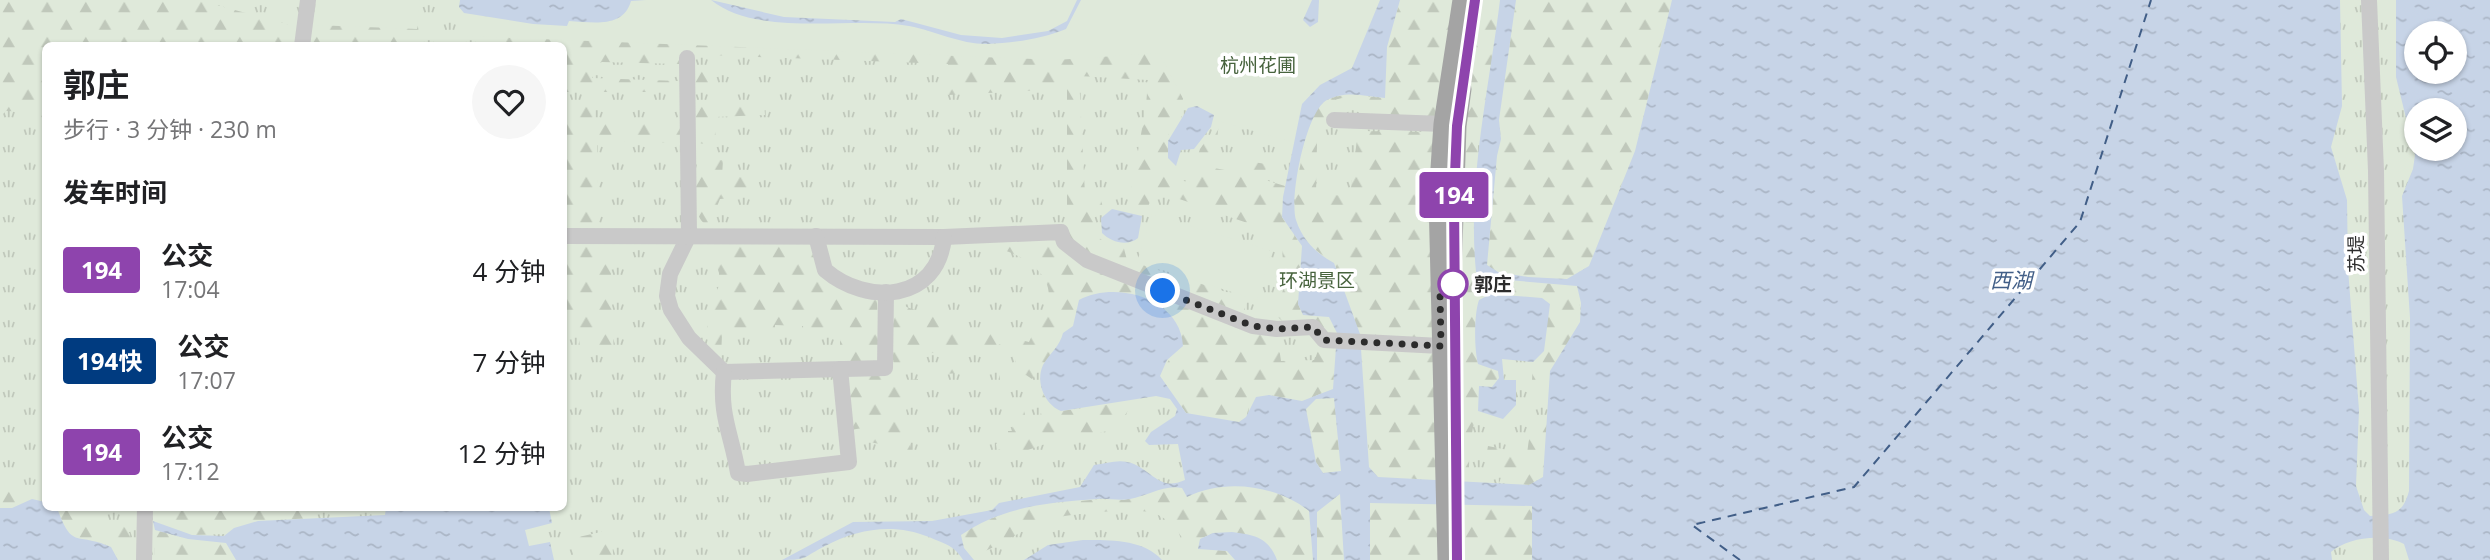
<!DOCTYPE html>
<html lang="zh">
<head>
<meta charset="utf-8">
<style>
	body { margin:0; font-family:"Open Sans","Noto Sans SC",sans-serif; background:#f6f6f6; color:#202124; height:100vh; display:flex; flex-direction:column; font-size:26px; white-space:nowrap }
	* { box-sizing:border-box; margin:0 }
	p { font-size:23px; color:#757577 }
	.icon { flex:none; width:38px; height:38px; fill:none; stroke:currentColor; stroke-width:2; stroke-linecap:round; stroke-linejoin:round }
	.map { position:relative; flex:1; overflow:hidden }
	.drawer { position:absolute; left:42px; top:42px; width:525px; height:469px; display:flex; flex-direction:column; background:#fff; border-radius:10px; box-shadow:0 2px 5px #0004 }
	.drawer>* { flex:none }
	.badge { padding:0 14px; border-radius:5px; font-size:24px; line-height:46px }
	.tools { position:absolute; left:2404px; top:21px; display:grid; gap:14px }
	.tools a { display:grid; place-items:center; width:63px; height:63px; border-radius:50%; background:#fff; box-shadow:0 2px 5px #0004; font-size:35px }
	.you { position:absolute; width:35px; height:35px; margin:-18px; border:5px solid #fff; border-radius:50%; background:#1a73e8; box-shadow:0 0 0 10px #1a73e833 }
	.map>.badge { position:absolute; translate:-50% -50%; box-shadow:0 0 0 4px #fff }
	h2 { padding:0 21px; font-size:26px; line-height:63px }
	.round { display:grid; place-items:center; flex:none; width:74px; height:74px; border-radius:37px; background:#f6f6f6 }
	.summary { display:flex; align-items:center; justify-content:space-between; height:119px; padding:0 21px }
	h1 { font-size:33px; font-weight:700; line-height:52px }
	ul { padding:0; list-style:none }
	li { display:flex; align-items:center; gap:21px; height:91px; padding:0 21px }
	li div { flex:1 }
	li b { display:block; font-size:26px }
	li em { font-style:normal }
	li .badge { min-width:77px; font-weight:700; text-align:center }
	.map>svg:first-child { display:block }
</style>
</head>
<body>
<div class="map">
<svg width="2490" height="560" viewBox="0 0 2490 560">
	<defs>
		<pattern id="grass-tufts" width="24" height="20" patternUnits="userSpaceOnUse" patternTransform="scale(1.75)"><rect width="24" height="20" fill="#dfe9da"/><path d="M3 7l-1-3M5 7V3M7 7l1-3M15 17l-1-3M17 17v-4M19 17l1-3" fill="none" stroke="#c0c8bb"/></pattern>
		<pattern id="forest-firs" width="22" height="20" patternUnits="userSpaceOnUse" patternTransform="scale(1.75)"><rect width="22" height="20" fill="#dfe9da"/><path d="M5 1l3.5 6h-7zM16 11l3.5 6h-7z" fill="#c0c8bb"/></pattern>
		<pattern id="water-ripples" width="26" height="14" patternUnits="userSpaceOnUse" patternTransform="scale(1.75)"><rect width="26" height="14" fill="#c7d4e7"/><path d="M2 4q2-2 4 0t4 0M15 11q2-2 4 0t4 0" fill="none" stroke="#abb6c6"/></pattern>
	</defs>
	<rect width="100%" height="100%" fill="#fff"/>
	<path fill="url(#grass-tufts)" fill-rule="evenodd" d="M0 0H2490V560H0ZM2417 33H2455V72H2417ZM46 46H564V508H46ZM2417 110H2455V149H2417Z"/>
	<g fill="url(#forest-firs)">
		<path d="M0 0H198L290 25V45L46 46 45 120 34 112 6 111 0 117Z"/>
		<path d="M316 0H420L418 40 428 45 309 46Z"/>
		<path d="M444 0H460L459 7 646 0H1142L1183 98 1182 116 1168 135 1173 179 1189 182 1200 149 1219 122 1214 168 1230 171 1235 155 1253 156V162L1266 164 1265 180 1285 186 1282 217 1302 246 1298 304 1303 315 1329 317 1337 333 1305 323H1284L1271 310C1295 288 1278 260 1283 234 1239 222 1198 204 1154 191L1148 207 1139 209 1129 202 1146 106 1148 80 1079 76 1085 195 1101 200 1103 208 1095 215 1092 231 1105 243 1123 245 1127 260 1248 299 1243 313 1088 256 1067 239V89L948 95V64L680 54 679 64 602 62 593 66 592 78 678 81 680 92H564V46L503 45 505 29 467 25 464 13 446 16 442 12Z"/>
		<path d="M1400 0H1454L1439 118 1370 119 1373 104 1342 98 1330 101 1324 123 1309 129C1319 86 1350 95 1385 98L1387 47Z"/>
		<path d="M1482 0H1500L1487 108 1478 141 1476 271 1508 280 1577 286C1577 299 1584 311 1579 324 1572 346 1551 360 1549 383L1532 381 1533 362 1544 351 1542 298 1491 294 1479 300C1474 314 1474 349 1479 364L1498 371 1499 379 1492 387 1480 386C1478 395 1480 406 1477 414 1470 433 1469 453 1469 475L1462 473 1459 302 1463 129Z"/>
		<path d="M1516 0H1672L1635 151 1589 266 1568 279 1528 277 1498 272 1487 266 1497 155 1501 139 1499 120Z"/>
		<path d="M693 66 711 69 710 91 694 90Z"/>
		<path d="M764 101 765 115 715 117 716 145 697 143 693 102Z"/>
		<path d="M573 102 595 107 594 121 678 125V106L683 107 679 143 597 141 599 227 564 228V118L573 117Z"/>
		<path d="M1358 131 1435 132 1438 480 1377 477 1369 467V448L1335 263C1278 232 1295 192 1306 140L1317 142 1316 194 1350 196Z"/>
		<path d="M723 160 722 177H762L756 187 738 189 732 198 720 199 716 209V228C687 225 696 182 697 161Z"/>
		<path d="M704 240 810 242 815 261 877 301 879 360 840 362V332H804L803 326 775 325V333L722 334 721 359 708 351 707 311 719 286V273L712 251Z"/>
		<path d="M1056 240 1277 334 1281 361 1315 360 1320 342 1336 346 1333 389 1302 401 1269 395 1249 407 1246 417 1239 422 1186 413 1160 376 1170 358 1183 346 1162 304 1113 291 1079 300 1073 326 1063 333 1060 344 1032 379 1026 375 1000 381 999 367 1016 363 1012 346 1003 347 1002 344 975 350 974 345 947 351 951 369 980 363 982 371 946 374 942 359 935 352 920 357 912 370 894 363C888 344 891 323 900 305L934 316 955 333H993L1029 342C1035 329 1045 315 1048 301 1055 273 1017 251 994 248L995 243Z"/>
		<path d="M564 242H610L614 360 580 349 578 326 564 327Z"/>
		<path d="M882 371 909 380 918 379V388L910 393 911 409H906L912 456H885L880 444 869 442 863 428 850 430 845 372Z"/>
		<path d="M1043 393 1051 407 1061 411 1135 401 1115 429 1095 434 1064 437 1017 454 997 449 996 444 1009 442 1008 431H1013L1014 410H1024L1026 420H1042L1040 405Z"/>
		<path d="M1334 398 1341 472 1323 473 1316 462 1306 409 1316 399Z"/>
		<path d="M1531 423H1547L1543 477 1529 485 1499 483 1505 468 1485 463 1488 446 1527 454Z"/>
		<path d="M45 486V502C28 498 17 508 0 508V487Z"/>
		<path d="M1173 486 1182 488 1187 497C1224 478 1277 485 1309 511L1313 560H1277L1270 544 1213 533 1200 539 1198 548 1227 551 1235 560H1194C1186 542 1173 519 1153 513 1134 507 1059 514 1040 522 1017 533 997 548 972 556L964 548 961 535 974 526 1017 508 1099 499 1124 500Z"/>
		<path d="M1341 494 1344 560H1317V512Z"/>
		<path d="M1456 500 1532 506V560H1458Z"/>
		<path d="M1369 503 1441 506 1442 560H1369Z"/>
		<path d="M58 508H78L84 522 124 526 130 534 131 560H118L117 555 74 539 65 532Z"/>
		<path d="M153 508H310L314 518 258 521 234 528 226 534 192 535 153 521Z"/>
		<path d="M155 530 188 539 227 543 236 560H155Z"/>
		<path d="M610 530 614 560H574V538Z"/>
	</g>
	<g fill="#dfe9da">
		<path d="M316 0H420L417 29 313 25Z"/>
		<path d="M470 0H1389L1358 73 1320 92 1300 144 1204 117 1188 108 1159 53 1056 60 466 36Z"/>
		<path d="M1152 214 1272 251 1257 300 1137 262Z"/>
	</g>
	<g fill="url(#water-ripples)" fill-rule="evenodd">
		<path d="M460 0H646L631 1C623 29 592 22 569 21L567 26 533 24 464 13 459 7Z"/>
		<path d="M711 0 784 17 895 22 901 19 961 35 1002 38 1048 31 1067 21 1077 0H1081L1066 29C1042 39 1013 43 987 44 959 44 936 31 909 26 852 16 758 38 711 0Z"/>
		<path d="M1312 0H1319L1318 22 1310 27 1303 20Z"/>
		<path d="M1380 0H1400L1387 47 1385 98C1366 96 1345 90 1327 100 1306 111 1289 198 1296 220 1303 241 1316 253 1334 263L1360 334 1369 467 1378 477 1529 485 1543 477 1550 371 1580 322 1581 303 1577 286 1508 280 1476 272C1467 181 1489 90 1500 0H1516L1499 120 1501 139 1497 156 1487 265 1498 272 1528 277 1567 279 1589 266 1635 151 1672 0H2340L2342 106 2331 147 2347 200 2348 269 2359 410 2356 486 2364 510 2370 516C2393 515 2403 514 2409 491L2410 318 2402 196 2413 169 2415 155 2396 77V0H2490V560H2409L2404 544C2384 533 2348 537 2331 552L2332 560H1532V506L1370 503V560H1344L1340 494 1317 512V560H1313L1309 511C1277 485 1224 478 1187 497L1182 488C1165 484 1147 496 1130 499 1119 501 1108 498 1097 499 1050 502 1001 507 961 535L964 548 974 560H963C954 545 945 544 929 537 894 523 859 528 825 546 803 557 809 560 782 560L853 522 932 521 992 510 999 503 1080 487 1094 465C1108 463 1121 458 1134 464 1155 474 1161 491 1185 480L1178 444 1149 445 1145 441 1151 432 1175 416 1177 409 1170 399 1156 396 1061 411C1045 405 1035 382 1043 365 1050 353 1060 346 1063 333L1073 326 1079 300C1117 280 1181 299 1183 346L1167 360 1160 376 1186 413 1239 422 1246 417 1256 397 1269 395 1302 401 1333 389 1337 333 1329 317 1303 315 1298 304 1302 246 1282 217 1283 197 1302 104 1320 85 1352 68ZM2417 33H2455V72H2417ZM2417 110H2455V149H2417ZM1334 398 1341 471 1323 473 1316 462 1306 409 1316 399Z"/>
		<path d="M1197 106 1214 115 1211 127 1194 149 1181 150 1176 166 1168 158V141L1188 108Z"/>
		<path d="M1112 209 1142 216 1138 238C1127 247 1111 242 1102 233L1101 218Z"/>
		<path d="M1491 294 1542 298 1550 304 1544 351 1533 362 1502 359 1504 380H1516V405L1503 419 1478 411 1479 386 1492 387 1499 378 1498 371 1478 364C1474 348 1474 314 1479 300Z"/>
		<path d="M32 499 45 502 46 508H57C73 551 75 531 111 547L118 560H0V508H12Z"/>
		<path d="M386 508H549L552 523 525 530 529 546 550 542 554 560H236L226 543 188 539 155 530 153 521 192 535 224 536 234 528 258 521 385 515Z"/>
		<path d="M1232 532C1255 535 1268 537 1277 560H1235L1227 551 1198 549 1200 539 1213 533Z"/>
		<path d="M1083 540C1110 540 1143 539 1162 560H1024L1048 545Z"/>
	</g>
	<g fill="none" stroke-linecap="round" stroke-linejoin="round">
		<path stroke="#415e87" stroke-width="2" stroke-dasharray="9 7" stroke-linecap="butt" d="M1740 560 1692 525 1854 487 2080 222 2151 0"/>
		<g stroke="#c9c9c9" stroke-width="16">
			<path d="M2369 0 2376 171 2381 560"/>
			<path d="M302 46 308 0"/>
			<path d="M687 58 689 235 670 274 667 296 671 310 689 338 724 372 885 368 886 292"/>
			<path d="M1334 120 1443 124"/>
			<path d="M564 236 944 237 1061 232 1064 242 1087 260 1253 326 1277 329 1313 327 1324 340 1441 346"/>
			<path d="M816 236 825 270C867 306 938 302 944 237"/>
			<path d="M724 372C719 415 731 432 738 473L747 474 849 462 840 369"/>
			<path d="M144 560 145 508"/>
		</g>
		<g stroke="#a4a4a4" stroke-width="19">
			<path d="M1452 276 1457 126 1462 89"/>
			<path d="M1447 560 1438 198 1443 124 1462 0"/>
		</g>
	</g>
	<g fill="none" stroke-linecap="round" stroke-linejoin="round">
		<g stroke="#fff" stroke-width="16">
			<path id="line" d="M1457 560 1454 199 1457 126 1475 0"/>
		</g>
		<use href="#line" stroke="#8e44ad" stroke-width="10"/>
		<path stroke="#2c2c2c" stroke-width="7" stroke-dasharray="0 12.6" d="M1163 291 1253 326 1277 329 1313 327 1324 340 1441 346 1440 293 1453 284"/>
	</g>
	<circle fill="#fff" stroke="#8e44ad" stroke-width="3.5" cx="1453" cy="284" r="14"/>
	<g text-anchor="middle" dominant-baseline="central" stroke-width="7" stroke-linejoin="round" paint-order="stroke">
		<g font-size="19" fill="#47633d" stroke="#fff">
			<text x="1258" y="65">杭州花圃</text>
			<text x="1317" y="280">环湖景区</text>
		</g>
		<g font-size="19" fill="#2c2c2c" stroke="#fff">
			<text transform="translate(2356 254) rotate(-91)">苏堤</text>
		</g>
		<g font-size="19" font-weight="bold" fill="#2c2c2c" stroke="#fff" text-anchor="start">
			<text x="1474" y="284">郭庄</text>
		</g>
		<g font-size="21" font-style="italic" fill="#415e87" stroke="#fff">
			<text x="2011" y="280">西湖</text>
		</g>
	</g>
</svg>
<div class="tools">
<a><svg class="icon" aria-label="locate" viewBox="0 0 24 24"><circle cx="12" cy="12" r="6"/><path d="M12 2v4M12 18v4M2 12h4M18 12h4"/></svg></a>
<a><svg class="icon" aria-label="layers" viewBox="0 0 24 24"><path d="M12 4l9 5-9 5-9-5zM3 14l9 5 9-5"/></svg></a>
</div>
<div class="you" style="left:1163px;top:291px"></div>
<b class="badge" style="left:1454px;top:195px;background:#8e44ad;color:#fff">194</b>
<section class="drawer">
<div class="summary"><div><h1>郭庄</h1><p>步行 · 3 分钟 · 230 m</p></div><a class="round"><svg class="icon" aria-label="heart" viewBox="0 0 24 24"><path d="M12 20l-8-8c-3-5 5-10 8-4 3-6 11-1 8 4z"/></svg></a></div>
<h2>发车时间</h2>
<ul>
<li><span class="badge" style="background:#8e44ad;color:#fff">194</span><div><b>公交</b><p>17:04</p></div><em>4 分钟</em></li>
<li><span class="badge" style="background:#003b80;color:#fff">194快</span><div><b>公交</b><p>17:07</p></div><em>7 分钟</em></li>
<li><span class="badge" style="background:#8e44ad;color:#fff">194</span><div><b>公交</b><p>17:12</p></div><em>12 分钟</em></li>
</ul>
</section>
</div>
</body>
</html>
